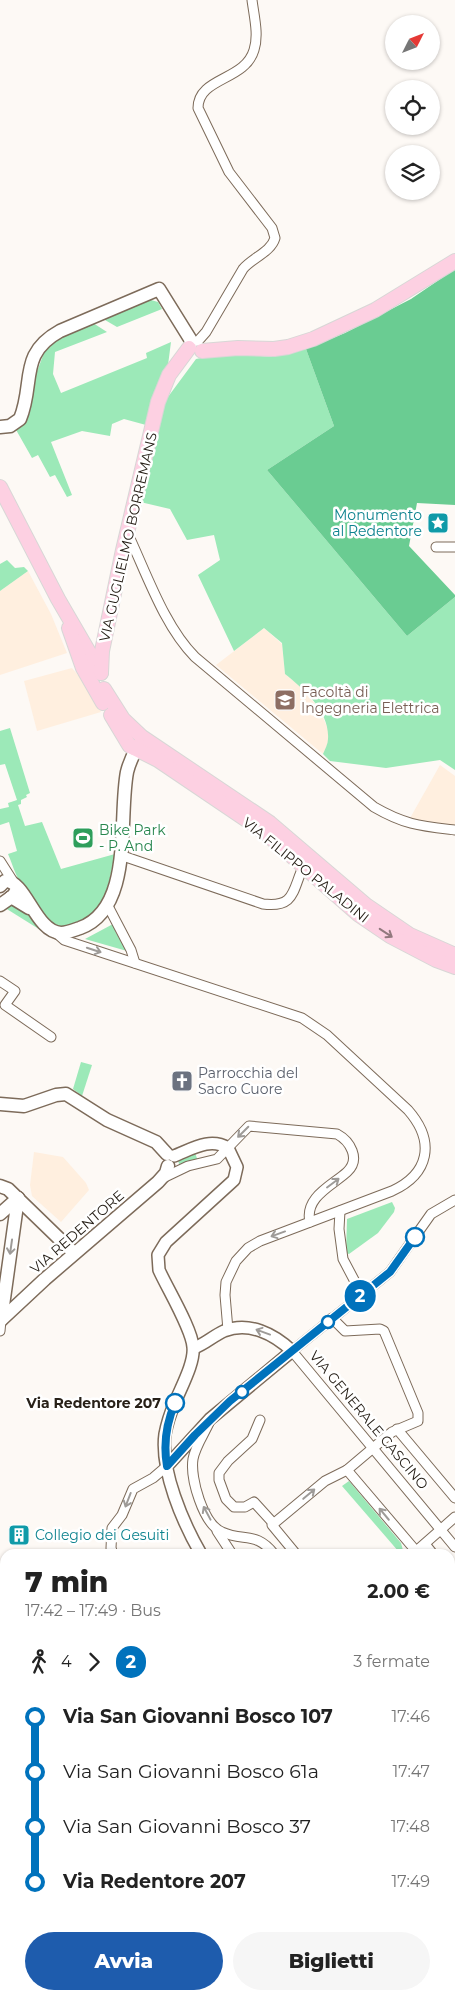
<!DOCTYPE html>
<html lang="it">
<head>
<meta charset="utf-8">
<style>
	body { margin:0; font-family:Montserrat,sans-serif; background:#f6f6f6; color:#222; height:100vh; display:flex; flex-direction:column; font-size:19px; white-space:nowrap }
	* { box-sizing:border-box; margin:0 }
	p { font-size:16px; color:#767676 }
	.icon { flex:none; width:28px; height:28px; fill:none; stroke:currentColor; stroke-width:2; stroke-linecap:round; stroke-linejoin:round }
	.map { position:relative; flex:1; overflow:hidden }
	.sheet { position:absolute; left:0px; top:1549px; width:455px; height:451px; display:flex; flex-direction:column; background:#fff; border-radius:15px 15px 0 0; box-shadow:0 1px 4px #0004 }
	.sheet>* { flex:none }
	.badge { padding:0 10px; border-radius:16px; font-size:18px; line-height:32px }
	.needle { width:32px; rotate:48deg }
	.fabs { position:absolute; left:385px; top:15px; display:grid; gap:10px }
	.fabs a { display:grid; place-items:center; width:55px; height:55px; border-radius:50%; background:#fff; box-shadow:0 1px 4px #0004; font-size:25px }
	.map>.badge { position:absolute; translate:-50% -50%; box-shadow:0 0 0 2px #fff }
	.legs { display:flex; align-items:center; gap:8px; height:55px; padding:0 25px; font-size:16px }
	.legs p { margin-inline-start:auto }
	.summary { display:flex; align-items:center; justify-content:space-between; height:85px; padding:0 25px }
	h1 { font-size:28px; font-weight:800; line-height:38px }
	.primary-button { display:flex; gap:10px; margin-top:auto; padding:10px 25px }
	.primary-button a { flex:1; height:58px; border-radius:30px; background:#1e5cad; color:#fff; font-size:20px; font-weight:800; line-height:58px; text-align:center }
	.primary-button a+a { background:#f6f6f6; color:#222 }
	ul { padding:0 25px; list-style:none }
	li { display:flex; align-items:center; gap:18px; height:55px; font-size:19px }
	li i { display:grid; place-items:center; width:8px; height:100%; margin:0 6px; background:currentColor }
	li i::after { content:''; width:12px; height:12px; margin:-6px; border:4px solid; border-radius:50%; background:#fff }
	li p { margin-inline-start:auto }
	li:first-child i { background:linear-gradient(#0000 50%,currentColor 0) }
	li:last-child i { background:linear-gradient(currentColor 50%,#0000 0) }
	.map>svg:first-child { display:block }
</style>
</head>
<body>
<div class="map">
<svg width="455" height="1999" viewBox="0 0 455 1999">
	<rect width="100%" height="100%" fill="#fdf9f5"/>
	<g fill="#ffefdf">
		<path d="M28 571 51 614 67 653 0 675V591Z"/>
		<path d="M264 628 282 644 285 674 304 689 320 711 328 729 329 741 323 754 216 665Z"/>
		<path d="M72 668 93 693 101 712 37 731 24 681Z"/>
		<path d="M440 765 455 776V826L409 820Z"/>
		<path d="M34 1152 63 1157 86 1183 89 1190 61 1222 32 1196 30 1185Z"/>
	</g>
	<g fill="#9ce9b8">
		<path d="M151 300 158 302 162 309 117 327 105 320 104 319Z"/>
		<path d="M93 323 107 332 55 352 53 374 61 393 147 358 146 353 171 342 168 365 146 425 124 419 112 424 110 436 82 431 51 442 72 495 67 497 55 475 50 477 38 455 32 458 15 428 29 415 36 374 44 353 60 336Z"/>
		<path d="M306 349 334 426 267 470 407 636 455 597V770L440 760 386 768 330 761 323 754C325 749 328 744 328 739 330 712 304 689 285 674L282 643 264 628 234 651 198 575 220 560 214 535 187 540 170 509 136 501 162 405 196 359 226 353 272 357Z"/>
		<path d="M7 560 15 568 24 567 28 571 0 591V564Z"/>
		<path d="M10 728 30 793 26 795 27 797 21 800V804L18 805 25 826 42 822 61 869 115 854C108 884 108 910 75 923 70 925 63 928 57 926 48 923 26 891 20 882 15 874 12 863 8 854L17 851 9 822 0 825V809L9 807 8 803 17 800 5 764 0 765V731Z"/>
		<path d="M12 904 26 913 42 931 2 906Z"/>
		<path d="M113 924 116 933 127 951 85 939Z"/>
		<path d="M81 1062 92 1065 82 1096 73 1089Z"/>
		<path d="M195 1153 198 1161 179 1164 178 1160Z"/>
		<path d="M392 1202 395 1208 394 1212 378 1233 349 1254 346 1253 347 1219Z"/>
		<path d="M349 1481 401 1543 404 1554H398L399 1552 342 1486Z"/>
		<path d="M450 1809 455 1810V1840L450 1846Z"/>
		<path d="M248 1995 291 1998 293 1995H318L326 1999H240Z"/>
		<path d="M349 1995H385L388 1997 386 1999H345Z"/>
	</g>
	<path fill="#6acc92" d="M455 269V505L417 503 409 546 455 595V597L407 636 267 470 334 426 306 349 345 333 411 299Z"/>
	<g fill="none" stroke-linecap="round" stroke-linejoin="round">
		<g stroke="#7d6b5a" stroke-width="11">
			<g id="minor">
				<path d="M198 341 206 332 243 269C252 258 271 252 275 238L272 228 229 172 198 108C198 77 245 81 254 50 259 35 254 16 252 0"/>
				<path d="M127 532C146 572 164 626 195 657L374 807C405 825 421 826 455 830"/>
				<path d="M436 547H455"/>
				<path d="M120 855 263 904C296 908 292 890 304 865"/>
				<path d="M0 861 14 883"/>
				<path d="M108 906 131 950 135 963"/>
				<path d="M55 932 64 940 302 1018 327 1035 408 1110C436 1142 429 1174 392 1191L260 1241 248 1248 236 1261 226 1282 225 1295 228 1330"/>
				<path d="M0 981 15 991 5 1005 51 1037"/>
				<path d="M163 1178 188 1166 217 1159 249 1126 337 1134C350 1141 361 1159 347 1172 333 1185 304 1197 310 1222"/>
				<path d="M455 1200 431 1214 390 1272 292 1351 455 1547"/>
				<path d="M340 1211 339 1229 343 1259 362 1295"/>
				<path d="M0 1331 1 1320"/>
				<path d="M260 1420 252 1439 228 1461 219 1473V1480L226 1499 234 1507H245L254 1502 274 1524"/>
				<path d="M209 1423C204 1434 195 1447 193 1459 190 1478 203 1524 222 1532 244 1542 256 1531 274 1554"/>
				<path d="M397 1429 455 1498"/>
				<path d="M347 1470 416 1551"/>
				<path d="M217 1531 232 1554"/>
				<path d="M425 1544 433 1554"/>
				<path d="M113 1554 111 1548 112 1528 122 1515 133 1489 153 1478 167 1466"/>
				<path d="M296 1554 272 1525 325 1481 347 1470 392 1432 418 1421V1413L384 1331 380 1329 345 1331 332 1318"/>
				<path d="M413 1554 455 1517"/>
				<path d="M450 1575 455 1581"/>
				<path d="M450 1616 455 1611"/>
				<path d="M0 1617 5 1616"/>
				<path d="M450 1621 455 1627"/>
				<path d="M450 1658 455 1664"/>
				<path d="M0 1674 5 1659"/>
				<path d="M0 1694 5 1696"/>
				<path d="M450 1694 455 1698"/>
				<path d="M450 1738 455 1732"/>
				<path d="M454 1842H455"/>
				<path d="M450 1911 455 1904"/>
				<path d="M106 1999 108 1995"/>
				<path d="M396 1999 397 1995"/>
			</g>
		</g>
		<g stroke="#7d6b5a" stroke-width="14">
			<g id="tertiary">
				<path d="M174 1156C192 1149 210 1137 228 1148L237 1167 234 1180 166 1242 158 1255 159 1270C167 1288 192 1329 193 1347 195 1363 180 1389 174 1405 170 1414 167 1424 165 1434 160 1470 183 1523 201 1554"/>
				<path d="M167 1466 210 1419 292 1351C274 1334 249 1321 224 1331 213 1336 205 1344 194 1348"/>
				<path d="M450 1792 455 1793"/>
				<path d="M450 1876H455"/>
				<path d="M0 1878 5 1881"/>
				<path d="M0 1941H5"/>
			</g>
		</g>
		<g stroke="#7d6b5a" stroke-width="15">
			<g id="secondary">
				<path d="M0 427 10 426 20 419C35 383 18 354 60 331L159 289 192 342"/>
				<path d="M0 886 5 881C26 880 35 932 61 933 67 933 74 930 80 928 134 908 118 819 127 772 129 764 133 755 137 748"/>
				<path d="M11 897 29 908"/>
				<path d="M0 905 13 896 16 891"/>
				<path d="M0 1104 24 1106 56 1095 66 1094 107 1120 156 1142 167 1154"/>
				<path d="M0 1186 8 1189 74 1253"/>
				<path d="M0 1214 18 1198"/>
				<path d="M1 1320 45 1279 158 1182 166 1173 168 1166"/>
				<path d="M1 1320 18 1198"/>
			</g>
		</g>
		<g stroke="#d8d7d6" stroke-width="16">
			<g id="primary">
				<path d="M202 351 238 348 274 349 288 347 313 339 375 310 455 261"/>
				<path d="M0 487 58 599 101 673"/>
				<path d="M69 628 83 668 103 703"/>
				<path d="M101 673 102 651 123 550 158 402 169 375 189 348"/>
				<path d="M104 689 123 719 142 737 270 823 366 905 410 935 455 955"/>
				<path d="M111 715 129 745 134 748 139 746"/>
				<path d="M130 746 158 760 263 831 359 915 390 936 436 960 455 967"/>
			</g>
		</g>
		<use href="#minor" stroke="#fff" stroke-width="9"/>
		<use href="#tertiary" stroke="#fff" stroke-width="11"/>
		<use href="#secondary" stroke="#fff" stroke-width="12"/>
		<use href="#primary" stroke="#fdd0e2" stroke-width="14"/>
	</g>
	<defs><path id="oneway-shaft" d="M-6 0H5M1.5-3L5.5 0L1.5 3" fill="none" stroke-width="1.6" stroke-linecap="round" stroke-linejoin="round" transform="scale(1.25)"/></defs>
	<use stroke="#92787e" href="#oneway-shaft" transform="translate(386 933) rotate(33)"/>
	<g stroke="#9e9b98">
		<use href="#oneway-shaft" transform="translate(94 950) rotate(18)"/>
		<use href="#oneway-shaft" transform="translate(243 1132) rotate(135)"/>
		<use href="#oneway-shaft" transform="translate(333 1183) rotate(-37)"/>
		<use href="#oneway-shaft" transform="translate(278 1234) rotate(160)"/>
		<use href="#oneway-shaft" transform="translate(11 1247) rotate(98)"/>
		<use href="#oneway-shaft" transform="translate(263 1332) rotate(-160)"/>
		<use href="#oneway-shaft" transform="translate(309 1494) rotate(-40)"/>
		<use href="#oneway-shaft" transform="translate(128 1500) rotate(111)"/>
		<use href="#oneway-shaft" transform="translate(207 1513) rotate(-118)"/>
		<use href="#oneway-shaft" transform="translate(384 1514) rotate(-130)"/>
	</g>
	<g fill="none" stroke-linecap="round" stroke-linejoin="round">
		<g stroke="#fff" stroke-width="11">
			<path id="line-1" d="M175 1403C166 1424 163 1443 167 1466L195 1435 230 1401 390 1272 415 1237"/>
		</g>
		<use href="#line-1" stroke="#0072bc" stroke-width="8"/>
	</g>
	<defs>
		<g id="sight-square" transform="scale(1.125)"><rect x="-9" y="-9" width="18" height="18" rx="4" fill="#0f9aa8" stroke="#fff"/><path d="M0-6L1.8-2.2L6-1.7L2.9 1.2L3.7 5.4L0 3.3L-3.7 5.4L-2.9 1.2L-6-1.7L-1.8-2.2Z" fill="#fff"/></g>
		<g id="university-square" transform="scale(1.125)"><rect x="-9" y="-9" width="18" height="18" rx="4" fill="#8d6e63" stroke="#fff"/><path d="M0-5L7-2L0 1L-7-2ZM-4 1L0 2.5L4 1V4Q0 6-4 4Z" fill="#fff"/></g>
		<g id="stadium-square" transform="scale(1.125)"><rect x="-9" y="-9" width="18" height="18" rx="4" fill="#2e9e5b" stroke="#fff"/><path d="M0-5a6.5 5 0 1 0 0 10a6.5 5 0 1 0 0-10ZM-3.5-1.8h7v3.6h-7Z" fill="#fff"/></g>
		<g id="church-square" transform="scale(1.125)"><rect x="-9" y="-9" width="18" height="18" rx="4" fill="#6b7280" stroke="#fff"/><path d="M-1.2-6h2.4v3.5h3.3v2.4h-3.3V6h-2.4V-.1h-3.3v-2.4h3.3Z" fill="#fff"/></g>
		<g id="building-square" transform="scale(1.125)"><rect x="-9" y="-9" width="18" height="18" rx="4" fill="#0f9aa8" stroke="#fff"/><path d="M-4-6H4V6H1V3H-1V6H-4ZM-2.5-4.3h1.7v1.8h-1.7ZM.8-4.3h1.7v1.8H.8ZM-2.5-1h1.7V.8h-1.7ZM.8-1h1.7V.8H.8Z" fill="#fff"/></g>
	</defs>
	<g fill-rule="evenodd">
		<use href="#sight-square" x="438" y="523"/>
		<use href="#university-square" x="285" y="700"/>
		<use href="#stadium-square" x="83" y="838"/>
		<use href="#church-square" x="182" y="1081"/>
		<use href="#building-square" x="19" y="1535"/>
	</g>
	<g fill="#fff" stroke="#0072bc" stroke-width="2.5">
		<circle cx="415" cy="1237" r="9"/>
		<circle cx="328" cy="1322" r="6"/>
		<circle cx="242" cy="1392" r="6"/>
		<circle cx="175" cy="1403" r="9"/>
	</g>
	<g text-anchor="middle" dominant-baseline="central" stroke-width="5" stroke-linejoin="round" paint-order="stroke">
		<g font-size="14" fill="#0d838f" stroke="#fff" text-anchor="end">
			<text x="422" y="515">Monumento<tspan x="422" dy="16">al Redentore</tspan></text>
			<text x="35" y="1535" text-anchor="start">Collegio dei Gesuiti</text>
		</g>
		<g font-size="14" fill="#282119" stroke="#fff">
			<text transform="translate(128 537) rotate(-77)">VIA GUGLIELMO BORREMANS</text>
			<text transform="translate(306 870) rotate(39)">VIA FILIPPO PALADINI</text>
			<text transform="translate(77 1232) rotate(-41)">VIA REDENTORE</text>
			<text transform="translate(369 1420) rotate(50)">VIA GENERALE CASCINO</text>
		</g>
		<g font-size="14" fill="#785e54" stroke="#fff" text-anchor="start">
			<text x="301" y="692">Facoltà di<tspan x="301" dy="16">Ingegneria Elettrica</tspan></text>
		</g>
		<g font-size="14" fill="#27864d" stroke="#fff" text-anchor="start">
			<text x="99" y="830">Bike Park<tspan x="99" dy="16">- P. And</tspan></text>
		</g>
		<g font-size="14" fill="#5b616d" stroke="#fff" text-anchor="start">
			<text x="198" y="1073">Parrocchia del<tspan x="198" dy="16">Sacro Cuore</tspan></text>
		</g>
		<g font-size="14" font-weight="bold" fill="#282119" stroke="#fff" text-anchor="end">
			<text x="161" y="1403">Via Redentore 207</text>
		</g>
	</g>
</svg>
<div class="fabs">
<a><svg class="needle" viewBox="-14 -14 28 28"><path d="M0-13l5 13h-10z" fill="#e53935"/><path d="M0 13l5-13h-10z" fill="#767676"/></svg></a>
<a><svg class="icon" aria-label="locate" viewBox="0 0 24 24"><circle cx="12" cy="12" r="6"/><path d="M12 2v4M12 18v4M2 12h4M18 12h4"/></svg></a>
<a><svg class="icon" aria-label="layers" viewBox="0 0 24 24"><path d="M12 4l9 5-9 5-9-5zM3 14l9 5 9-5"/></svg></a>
</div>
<b class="badge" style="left:360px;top:1296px;background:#0072bc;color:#fff">2</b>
<section class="sheet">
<div class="summary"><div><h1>7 min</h1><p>17:42 – 17:49 · Bus</p></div><b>2.00 €</b></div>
<div class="legs"><svg class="icon" aria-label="walk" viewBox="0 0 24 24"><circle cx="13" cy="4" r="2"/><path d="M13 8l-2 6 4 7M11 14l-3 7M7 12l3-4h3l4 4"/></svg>4<svg class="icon" aria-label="forward" viewBox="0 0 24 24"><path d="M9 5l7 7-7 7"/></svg><b class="badge" style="background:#0072bc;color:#fff">2</b><p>3 fermate</p></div>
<ul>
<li><i style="color:#0072bc"></i><b>Via San Giovanni Bosco 107</b><p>17:46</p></li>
<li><i style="color:#0072bc"></i><span>Via San Giovanni Bosco 61a</span><p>17:47</p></li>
<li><i style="color:#0072bc"></i><span>Via San Giovanni Bosco 37</span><p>17:48</p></li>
<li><i style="color:#0072bc"></i><b>Via Redentore 207</b><p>17:49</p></li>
</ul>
<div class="primary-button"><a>Avvia</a><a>Biglietti</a></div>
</section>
</div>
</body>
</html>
